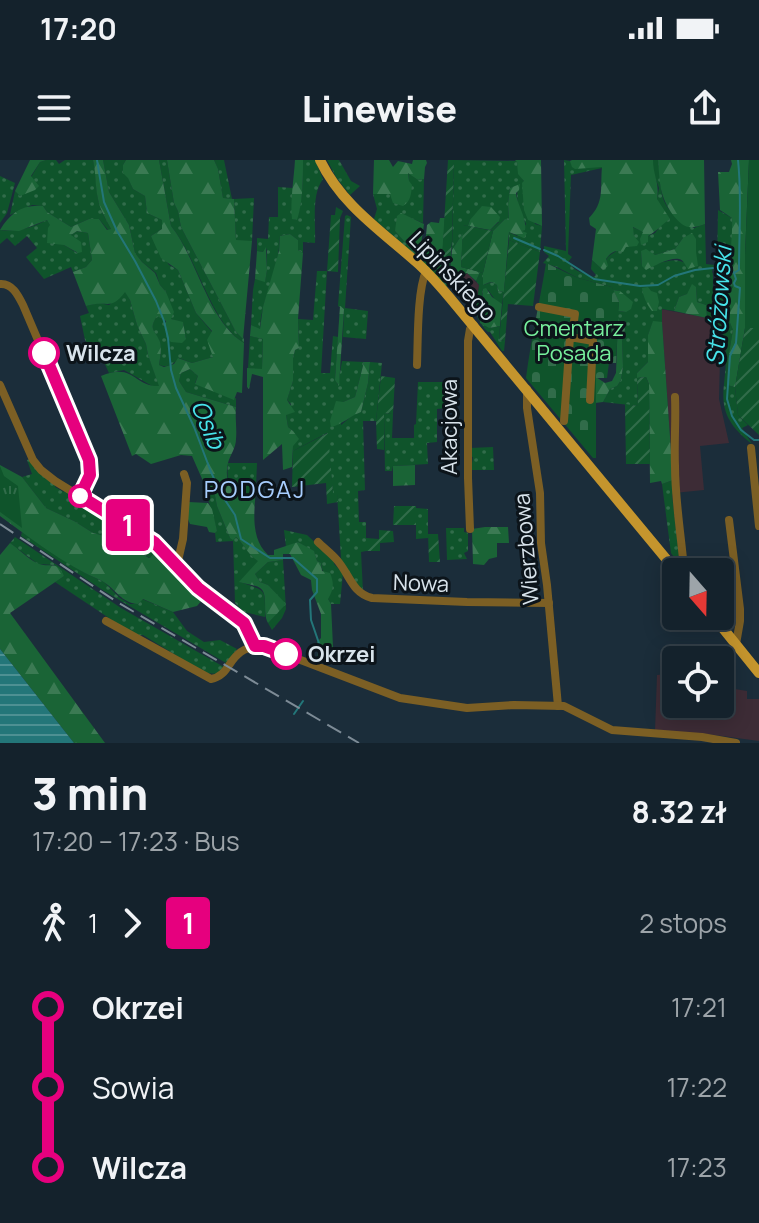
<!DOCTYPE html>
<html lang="en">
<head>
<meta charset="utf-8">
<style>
	body { margin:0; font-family:Manrope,sans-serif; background:#1d2a34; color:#f1f3f6; height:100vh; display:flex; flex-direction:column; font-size:30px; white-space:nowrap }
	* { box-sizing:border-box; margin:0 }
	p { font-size:26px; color:#9da4a9 }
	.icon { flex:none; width:44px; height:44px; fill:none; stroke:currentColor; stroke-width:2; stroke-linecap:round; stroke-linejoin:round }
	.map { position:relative; height:583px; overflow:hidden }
	.panel { display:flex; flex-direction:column; background:#14222c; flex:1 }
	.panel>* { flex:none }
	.badge { padding:0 16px; border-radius:6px; font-size:28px; line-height:52px }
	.needle { width:52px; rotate:160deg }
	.buttons { position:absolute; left:662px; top:398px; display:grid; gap:16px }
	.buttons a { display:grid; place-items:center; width:72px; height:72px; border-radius:8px; background:#14222c; box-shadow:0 4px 20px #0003,0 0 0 2px #333f48; font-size:40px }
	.map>.badge { position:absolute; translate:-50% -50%; box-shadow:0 0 0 4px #fff }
	.legs { display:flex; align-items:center; gap:12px; height:88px; padding:0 32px; font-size:26px }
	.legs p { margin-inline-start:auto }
	.head { display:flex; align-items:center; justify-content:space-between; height:136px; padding:0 32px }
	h1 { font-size:44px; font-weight:800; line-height:60px }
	ul { padding:0 32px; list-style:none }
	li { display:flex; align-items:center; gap:28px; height:80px; font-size:30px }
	li i { display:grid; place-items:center; width:12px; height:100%; margin:0 10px; background:currentColor }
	li i::after { content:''; width:20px; height:20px; margin:-10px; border:6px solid; border-radius:50%; background:#14222c }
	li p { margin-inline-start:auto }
	li:first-child i { background:linear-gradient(#0000 50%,currentColor 0) }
	li:last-child i { background:linear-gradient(currentColor 50%,#0000 0) }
	.status { display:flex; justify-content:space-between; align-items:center; height:56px; padding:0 40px; background:#14222c; direction:ltr }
	.status svg { height:22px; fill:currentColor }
	header { display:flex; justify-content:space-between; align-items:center; height:104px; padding:0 32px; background:#14222c; font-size:36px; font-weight:800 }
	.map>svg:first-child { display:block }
</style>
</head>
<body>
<div class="status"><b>17:20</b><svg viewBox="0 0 49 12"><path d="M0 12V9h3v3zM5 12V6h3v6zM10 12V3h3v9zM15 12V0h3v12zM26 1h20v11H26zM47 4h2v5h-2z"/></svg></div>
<header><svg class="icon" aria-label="menu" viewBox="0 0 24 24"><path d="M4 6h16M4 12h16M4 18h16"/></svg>Linewise<svg class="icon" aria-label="share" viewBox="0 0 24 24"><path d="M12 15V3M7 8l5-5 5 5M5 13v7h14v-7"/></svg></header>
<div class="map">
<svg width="759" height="583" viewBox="0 0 759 583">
	<defs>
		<pattern id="grass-dots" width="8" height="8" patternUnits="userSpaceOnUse" patternTransform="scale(2)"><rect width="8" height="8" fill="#0f542b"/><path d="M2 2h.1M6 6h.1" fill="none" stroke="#316c4a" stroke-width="1.8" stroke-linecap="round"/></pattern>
		<pattern id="forest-firs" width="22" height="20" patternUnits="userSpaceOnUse" patternTransform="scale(2)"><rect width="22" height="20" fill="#1a6436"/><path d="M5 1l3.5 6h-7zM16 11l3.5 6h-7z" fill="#3b7a53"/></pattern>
		<pattern id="cemetery-stones" width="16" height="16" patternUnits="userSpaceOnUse" patternTransform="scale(2)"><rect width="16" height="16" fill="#0f542b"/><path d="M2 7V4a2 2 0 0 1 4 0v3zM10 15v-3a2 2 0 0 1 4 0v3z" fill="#316c4a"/></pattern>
		<pattern id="park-tufts" width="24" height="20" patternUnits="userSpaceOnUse" patternTransform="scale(2)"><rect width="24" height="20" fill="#0f542b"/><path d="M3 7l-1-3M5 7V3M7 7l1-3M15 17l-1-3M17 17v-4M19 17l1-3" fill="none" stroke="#316c4a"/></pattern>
		<pattern id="garden-furrows" width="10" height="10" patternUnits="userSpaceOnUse" patternTransform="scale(2)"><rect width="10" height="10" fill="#0f542b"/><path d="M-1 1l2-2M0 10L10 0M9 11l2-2" fill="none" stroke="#316c4a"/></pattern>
		<pattern id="water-rules" width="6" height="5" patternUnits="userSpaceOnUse" patternTransform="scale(2)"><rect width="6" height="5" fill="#237679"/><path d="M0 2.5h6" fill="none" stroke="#4d9093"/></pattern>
	</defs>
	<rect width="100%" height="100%" fill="#1b2d3a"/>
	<g fill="#3d2c36">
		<path d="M467 113 479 125 476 154 452 126Z"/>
		<path d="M661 149 713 159 718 173 720 199 719 239 729 283 700 286 704 330 674 333Z"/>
		<path d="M720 510H735V529L747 531V539H759V581L707 574 655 571 657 515 676 513V544H720Z"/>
	</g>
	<g fill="url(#grass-dots)" fill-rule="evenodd">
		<path d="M46 0H56L59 4 65 0H93C97 16 95 34 101 49 103 56 108 62 111 69L108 70 99 59H89L71 67 47 52 43 46 32 45 10 55 15 31 20 36 40 2Z"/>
		<path d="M103 0H126L123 5 133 29 145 36 147 53 162 60V69L151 76 169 105 178 110 196 153 212 172 213 197 192 203 179 198C173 205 167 208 159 205 160 198 162 189 160 183 155 169 148 171 157 155L186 179 183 163 171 159 166 132 160 125 156 113 142 102 135 93 129 65 109 32Z"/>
		<path d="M159 0H167L174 43 178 51 181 67 236 172 243 179 244 177V183C211 164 197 97 171 66Z"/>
		<path d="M214 0H224L232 39 223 38 218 9Z"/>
		<path d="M303 0H315L323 19C311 35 316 63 315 83L303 82V93L298 90V80L290 74 280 76C279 93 276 110 270 126 265 141 260 154 260 170L251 165 253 130 255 119 265 121 267 110V90L266 88 263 92 257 91V78L268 79 269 57H278V27L293 28 292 58 296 60C303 43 303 19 303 0Z"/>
		<path d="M327 0H339L351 21 360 26 350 35 336 17Z"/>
		<path d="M454 0 517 1 519 14 524 21 535 64 542 66 540 92 509 80V72L517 76 523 72 522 70 526 64C520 50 514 39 519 25L510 28 508 44 509 61 505 59 493 71 490 70 499 62 470 60 468 66 463 65V73L452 90Z"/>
		<path d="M564 0 602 6V8L571 15 568 94 572 97 568 102C573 111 585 114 594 117L596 115 591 109 592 100 603 110C607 95 606 98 618 90 624 87 629 80 634 76L632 67 644 72 648 76 655 73 661 65 657 39 659 28 652 9 653 0H658C663 39 657 46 694 68L705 64 706 104 714 105 712 112 713 114V159L707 158 706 145 697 142 696 127 687 134 679 137 674 151 662 149V162H653L648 175V202L637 213 638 246 603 242 610 229 617 226 621 220 623 206 622 181 625 169 618 158V151L626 152 620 131 613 130 612 127 578 118 557 107 543 103 549 96 544 92V86L566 91ZM683 78 696 79V92L683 102C670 96 656 107 642 106L641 91 655 95 675 89Z"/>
		<path d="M408 12 418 20 424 19 423 63 401 54 395 71 419 98 374 59 377 49 373 34H391L409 21Z"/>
		<path d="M0 16 15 23 7 53 0 63Z"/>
		<path d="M254 38 252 81H236L234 39Z"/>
		<path d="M718 50 732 58 733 83 731 87 732 101 729 106 733 128 726 153 733 170 728 199 727 225 735 227 738 255 748 265 742 268 752 284C704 247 733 225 724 178 722 172 719 166 716 160Z"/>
		<path d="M347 55 351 57 345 148 368 151 366 179 343 177 344 149 338 146 345 56Z"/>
		<path d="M47 60 64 85 77 93 71 75 77 71 88 73 92 100 86 107 73 112 71 107 44 119 26 97 37 88 27 76 15 86 7 78 0 84V70C18 72 31 68 47 60Z"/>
		<path d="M424 96 448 123 450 113H467L458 120 457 119 446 127 423 103Z"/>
		<path d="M317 111H327L321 213H330L333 176 338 177 335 219 338 225 342 201 364 202 355 237 343 242 341 265 353 255 361 252 368 223 370 202 382 203 376 261H363L365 330 358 331 359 362H366V391L361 392 363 432 344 407 341 398 337 334H333L327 273 293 291V271L288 267 286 255 291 244 287 240 293 221V198L295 190 299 188 298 159 313 160Z"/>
		<path d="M480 112 483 113V125C489 124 490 120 497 125L498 131 504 132 502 144 496 141 488 130 483 129 479 157 480 163 489 168 500 166 499 180 505 181 504 191H502L490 172H488C471 155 477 147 479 125L476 121Z"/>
		<path d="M125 131 130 140 137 165 146 184 148 195 160 227 152 226 124 210 109 213 103 200 96 203 91 189 85 180 80 156 89 153 86 146 98 143 109 145Z"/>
		<path d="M250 176 263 179 262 210 248 208Z"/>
		<path d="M190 209 198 216 195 223 233 239 236 238V247L186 232 179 221 181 213Z"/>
		<path d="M418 222H445V248L437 249V282L427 283 428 304 393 306 392 311H385L384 253 393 254 392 278H414V265L416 264Z"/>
		<path d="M493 287 494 310H471L473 297H471L470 288Z"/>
		<path d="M30 299 56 324 55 327 64 332 65 330 119 364 110 378 93 373 74 361 46 348 22 317 32 314 27 300Z"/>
		<path d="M228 303H257L256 326 245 341C229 333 226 320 228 303Z"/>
		<path d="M673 320 674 333 672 335 679 394 677 401 671 393 662 324Z"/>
		<path d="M203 321 214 330 217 346 230 378 236 377C245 385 248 395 259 401L240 422C267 432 265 427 265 457L244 452 235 443 233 381 216 382 215 373 217 371Z"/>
		<path d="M416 348 428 349V378L416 379Z"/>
		<path d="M446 368H464V372L468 373V391L464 393 467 399 447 400Z"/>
		<path d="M284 370 307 375 335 401 334 404 343 413 340 444H331L328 439 321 403 317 401 314 392 298 382 286 387Z"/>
		<path d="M22 372 85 413 104 422 120 438 130 444H138L142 439 173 452 187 471 204 482 220 480 237 489 226 503 104 431 21 376Z"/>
		<path d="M15 377 121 448 224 507 219 514 205 513 143 475 136 476 55 422 64 416 54 405 38 404 10 383Z"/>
		<path d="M283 400 286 449 282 458 272 470 268 463 285 444 268 425 260 422 255 414 268 402Z"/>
	</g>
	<g fill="url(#forest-firs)">
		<path d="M30 0H46L40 2 31 16 39 26 35 30 20 36 15 31Z"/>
		<path d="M93 0H103L109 32 129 65 135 93 142 102 155 113 160 125 166 132 174 152 171 159 183 162 186 179 182 183 171 182 166 177V161L157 156C148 170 155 169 160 182 162 189 160 198 159 205L164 207 174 204 178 198 192 203 213 197 207 180 212 171 196 153 178 110 161 98 151 76 162 69V60L147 53 145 36 133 29 128 18 123 13V5L126 0H159L171 66C197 98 209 163 244 183L242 233 237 232 234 240 195 224 198 216 190 209 181 213 179 221 186 232 236 247C235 258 237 269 236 279 236 288 230 295 228 303 224 319 230 333 244 341L256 326C255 349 249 377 268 395H274V390L298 382 314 391 317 401 321 403 322 411 330 413C334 423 334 429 328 439L331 444 333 487 339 489 326 496 317 498 319 488 317 482 321 478V454L312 430 311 420 301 415 290 394H283V400L268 402 255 414 260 422 268 425 286 444 268 463C262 452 269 434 260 428 256 425 245 424 239 422L258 401C247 394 245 385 236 377L233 380 230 378 217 346 214 330 203 321 192 296 181 295 151 304 136 294 132 296 101 216C134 202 134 227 159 226L148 195 146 184 137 165 130 140 125 132C110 152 108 139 86 146L73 112 86 107 92 100 88 73 77 71 71 75 81 82 82 92 78 93 64 85 47 83 48 68 50 65 47 60 19 71 0 70C10 53 23 44 43 46L47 52 71 67 89 59H99L107 70 111 69C106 59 100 50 98 39 95 26 96 13 93 0Z"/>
		<path d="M167 0H214L218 9 223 38 234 39 236 80 252 81 243 179 236 172 181 67 178 51 174 43Z"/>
		<path d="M295 0H303C303 19 303 42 297 60L292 59C290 41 294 18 295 0Z"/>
		<path d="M374 0H389L393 7 398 1 412 4 413 0H426L427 3 425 7 424 19 418 20 408 13 409 21 412 25C411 34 411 41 403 46L393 43 390 34H373Z"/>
		<path d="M515 0H541L542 66 528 60 524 50 522 23 524 21 518 14 517 2Z"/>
		<path d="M572 0H653C653 16 660 23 657 39L670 59C662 64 656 72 648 76V82L641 85 640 79 643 72 633 67 634 76 639 82 637 86 626 87 623 92C615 89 610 93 606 99L608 106 603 110 592 100 596 69 590 65 589 58C605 42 600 28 602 7L575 9 572 7 570 1Z"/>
		<path d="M658 0H704L705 64C688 70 684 68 673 55 659 35 660 23 658 0Z"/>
		<path d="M731 0H749L745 94V168L735 227 727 225 728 199 733 170 726 153 724 133 733 128C727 104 733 83 732 58L720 50 718 12H729L732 4Z"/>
		<path d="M520 24 519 30 516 33C517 45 527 58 525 70L522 71 527 73 524 78 509 72 504 132 498 131 497 125C490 120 489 123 483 125V113L493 71 505 59 509 60 508 44 510 28Z"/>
		<path d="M482 46 491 47 500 57 499 61 490 70 468 66 470 60Z"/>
		<path d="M401 53 424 64 419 98 395 71 397 56Z"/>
		<path d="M440 58H445L441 113 424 96 427 65 431 62 439 63Z"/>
		<path d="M463 73 461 107 480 112 476 121 467 113H450L452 90Z"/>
		<path d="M692 73 696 79V92L698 106 688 109C685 105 684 100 679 99 671 97 653 106 646 110L642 106 641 91 646 89 655 95 675 89 683 78Z"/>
		<path d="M290 74 298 80V90L303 93 298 159 299 188 295 190 293 198V221L287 240 295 252 286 255 288 267 293 271 299 279 293 286 292 307 283 310 282 284 263 300V217L252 214 249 229 247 227V208L262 209 263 179 250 176 251 165 260 169 263 147 279 91 280 76Z"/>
		<path d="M266 87 267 110 265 122 255 119 257 91 263 92Z"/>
		<path d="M692 124 696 127 697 142 706 145 707 158 674 151 679 137 687 134Z"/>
		<path d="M648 127 651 131 657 133 659 142 657 151H652C647 145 643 136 642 128Z"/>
		<path d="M486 128 492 137 502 144 500 166 489 168 480 163 483 129Z"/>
		<path d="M613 130 620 131 633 142 631 149 626 152 618 151 619 142Z"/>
		<path d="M340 146 344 149 339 226 335 220Z"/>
		<path d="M618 158 625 169 622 181 623 206 621 220 617 226 610 229 603 242 595 243 596 217 605 223 612 221 616 213Z"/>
		<path d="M653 161 662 162 673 320 662 324 661 321 650 323 649 224 646 217 637 218V213L648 202V175Z"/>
		<path d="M364 202H370L368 223 361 252C350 256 343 264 331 267L330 261 336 241 343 242 355 237Z"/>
		<path d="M0 305 22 317 46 348 74 361 93 373 116 379 149 398 158 389 162 397 203 439 197 446 173 452 143 439 138 444C121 443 116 429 102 421 97 418 90 416 85 413 55 397 27 376 0 356Z"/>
		<path d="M415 305V325L393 326V306Z"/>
		<path d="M188 342 208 343 212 349 217 371 215 373 209 372 207 367 190 364 188 359Z"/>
		<path d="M485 367H508L509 383H497V397L489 399 484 405 473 404 472 369Z"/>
		<path d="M10 383C19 389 28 399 37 403 49 409 57 399 64 416L10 453 105 583H74L0 489V395Z"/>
	</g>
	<path fill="url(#cemetery-stones)" d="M546 103 578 118 612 127 619 142 616 203H609L607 218H596V298H593L526 218C531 179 540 141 546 103Z"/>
	<path fill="url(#park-tufts)" d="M0 306 4 316 18 326 22 368 0 352Z"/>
	<g fill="url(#garden-furrows)">
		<path d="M448 0H454L452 80 449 124 441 113Z"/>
		<path d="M336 47 343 51 340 58 338 112 327 111 331 55H335Z"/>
		<path d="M463 65 493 71 483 113 461 107Z"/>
		<path d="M509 80 540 92 533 146 508 144 505 181 499 180Z"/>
		<path d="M745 168H759V275L738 255 735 227Z"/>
		<path d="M381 216 395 218 393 254 384 253V290L377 289 376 261Z"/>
		<path d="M646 217 649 224 650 304H626L625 244 638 246 637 218Z"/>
		<path d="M328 273 333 333 337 334 338 342 327 344 326 323 292 327 293 291Z"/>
		<path d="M394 346H416V365H393Z"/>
		<path d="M119 364 158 389 150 398 110 378Z"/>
		<path d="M379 370 393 371 394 382 380 383V391H366V378L379 379Z"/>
		<path d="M428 374H438L440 402H429Z"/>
	</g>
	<path fill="#0f542b" d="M749 0H759V168H745V94Z"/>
	<path fill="url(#water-rules)" d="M0 489 74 583H0Z"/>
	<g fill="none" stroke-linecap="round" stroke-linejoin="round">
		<g stroke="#237679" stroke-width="2">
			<path d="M97 0 104 42 117 71 135 101 156 141 164 161 168 178 171 210 176 228 194 267 211 312 221 334 235 355 241 379 270 398H293L317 419V432L310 440 311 460 322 492 319 498"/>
			<path d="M738 0C742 36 739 73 739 110L734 113 736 119 734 123 735 126 740 128 736 183 730 196 727 239 732 256 741 270 754 280H759"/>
			<path d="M514 78 540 89"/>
			<path d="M544 90 558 96 594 119 640 126 658 125 674 116 695 110 713 108"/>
			<path d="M718 108 733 112"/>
			<path d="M294 554 303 541"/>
		</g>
		<g stroke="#7c5f24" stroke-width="8">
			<path d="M0 124C12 123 18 135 23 145L89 300 90 315 80 336"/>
			<path d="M539 147 575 154 574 161"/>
			<path d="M417 205C418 181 417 132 426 111"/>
			<path d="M0 225 33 300 41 310 55 321 154 382 198 428 244 463 255 486"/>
			<path d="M527 229V248L540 333 541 383 547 425 558 546"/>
			<path d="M675 237C676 260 674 283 675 306 675 337 680 368 683 399L681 407 677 412"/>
			<path d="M564 261 570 177 593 181 590 240"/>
			<path d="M751 288 759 366"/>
			<path d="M729 360 740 449V461L736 484"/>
			<path d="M470 369 468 318V181L470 169 474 165"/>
			<path d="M318 382C324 388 332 394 337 400 350 415 352 433 372 438L467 442 549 443"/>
			<path d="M177 405 183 379 187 323 184 314"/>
			<path d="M106 461 211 519C234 515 226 486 264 486L400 538 467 548 514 545 564 546 612 570 702 577 736 583"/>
		</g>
		<g stroke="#c5952d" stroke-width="10">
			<path d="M320 0C341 44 380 70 415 101 428 112 439 125 450 138L677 412"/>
			<path d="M713 456 759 513"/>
		</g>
		<path stroke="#7d8b96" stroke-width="2" stroke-dasharray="16 8" stroke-linecap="butt" d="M0 364 117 442 359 583"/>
	</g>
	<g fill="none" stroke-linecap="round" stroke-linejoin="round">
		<g stroke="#fff" stroke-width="18">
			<path id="line-1" d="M44 193 89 300 90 315 80 336 154 382 198 428 244 463 255 486H264L286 494"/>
		</g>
		<use href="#line-1" stroke="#e6007e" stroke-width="12"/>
	</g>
	<g fill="#fff" stroke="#e6007e" stroke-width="4">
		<circle cx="44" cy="193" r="14"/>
		<circle cx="80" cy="336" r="10"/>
		<circle cx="286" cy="494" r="14"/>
	</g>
	<g text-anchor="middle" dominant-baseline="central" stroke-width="6" stroke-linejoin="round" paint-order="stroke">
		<g font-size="22" fill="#d8e3eb" stroke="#0c141a">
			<text transform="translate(453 116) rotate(46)">Lipińskiego</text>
			<text transform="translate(449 267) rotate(-90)">Akacjowa</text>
			<text transform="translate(526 389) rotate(-95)">Wierzbowa</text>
			<text transform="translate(421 423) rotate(2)">Nowa</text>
		</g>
		<g font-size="22" fill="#77f09d" stroke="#0c141a">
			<text x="574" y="168">Cmentarz<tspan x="574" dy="25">Posada</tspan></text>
		</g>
		<g font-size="22" font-weight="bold" fill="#d8e3eb" stroke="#0c141a" text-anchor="start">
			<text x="66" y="193">Wilcza</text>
			<text x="308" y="494">Okrzei</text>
		</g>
		<g font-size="24" font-style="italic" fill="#47e4ea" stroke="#0c141a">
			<text transform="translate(718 146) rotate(-86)">Stróżowski</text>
			<text transform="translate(209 264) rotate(67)">Osib</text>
		</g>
		<g font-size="24" letter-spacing="2" fill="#a7cdfe" stroke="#0c141a">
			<text x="255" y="328">PODGAJ</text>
		</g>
	</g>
</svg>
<div class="buttons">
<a><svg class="needle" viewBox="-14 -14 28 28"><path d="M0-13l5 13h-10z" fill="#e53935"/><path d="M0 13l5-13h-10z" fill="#9da4a9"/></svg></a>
<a><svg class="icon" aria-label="locate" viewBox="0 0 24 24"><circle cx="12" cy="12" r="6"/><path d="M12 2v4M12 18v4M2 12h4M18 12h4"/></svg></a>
</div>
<b class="badge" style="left:128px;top:365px;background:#e6007e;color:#fff">1</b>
</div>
<section class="panel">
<div class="head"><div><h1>3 min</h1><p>17:20 – 17:23 · Bus</p></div><b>8.32 zł</b></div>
<div class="legs"><svg class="icon" aria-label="walk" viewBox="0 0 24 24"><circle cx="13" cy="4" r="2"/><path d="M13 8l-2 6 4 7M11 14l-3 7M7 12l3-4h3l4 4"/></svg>1<svg class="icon" aria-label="forward" viewBox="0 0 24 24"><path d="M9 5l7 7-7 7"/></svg><b class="badge" style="background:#e6007e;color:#fff">1</b><p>2 stops</p></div>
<ul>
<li><i style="color:#e6007e"></i><b>Okrzei</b><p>17:21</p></li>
<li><i style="color:#e6007e"></i><span>Sowia</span><p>17:22</p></li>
<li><i style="color:#e6007e"></i><b>Wilcza</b><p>17:23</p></li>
</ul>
</section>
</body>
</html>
